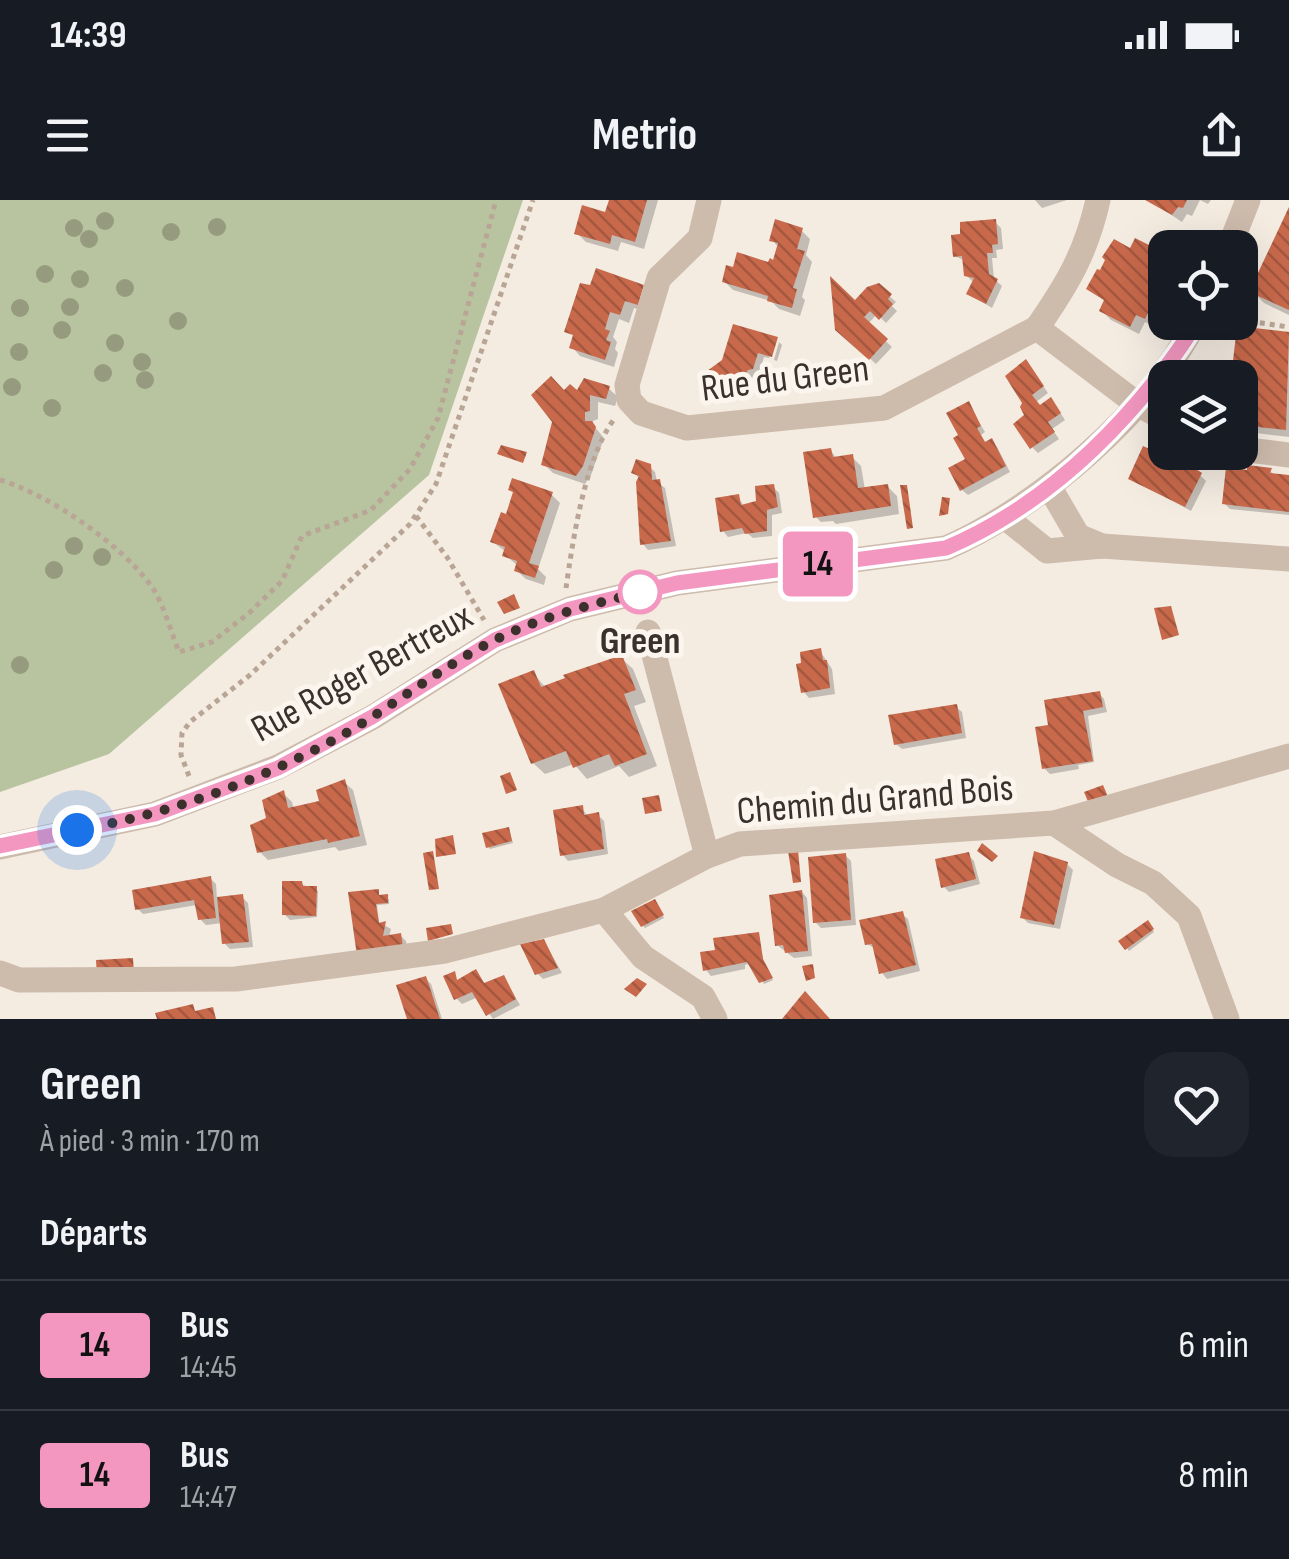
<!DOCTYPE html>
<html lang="fr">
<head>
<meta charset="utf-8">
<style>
	body { margin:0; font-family:"Sofia Sans Condensed",sans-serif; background:#20242c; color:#f1f3f6; height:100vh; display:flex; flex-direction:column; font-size:38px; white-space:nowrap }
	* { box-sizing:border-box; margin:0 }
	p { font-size:32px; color:#9ea1a6 }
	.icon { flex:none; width:55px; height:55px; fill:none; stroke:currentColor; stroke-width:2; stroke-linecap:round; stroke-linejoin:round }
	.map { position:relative; height:819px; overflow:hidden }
	.side { display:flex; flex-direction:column; background:#171b24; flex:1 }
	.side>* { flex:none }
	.badge { padding:0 20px; border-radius:8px; font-size:35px; line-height:65px }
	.buttons { position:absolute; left:1148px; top:30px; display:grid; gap:20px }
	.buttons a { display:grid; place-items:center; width:110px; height:110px; border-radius:20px; background:#171b24; box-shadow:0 10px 40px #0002; font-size:50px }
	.you { position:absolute; width:50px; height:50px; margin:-25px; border:8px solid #fff; border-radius:50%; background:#1a73e8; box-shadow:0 0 0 15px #1a73e833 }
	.map>.badge { position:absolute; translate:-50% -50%; box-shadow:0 0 0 5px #fff }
	h2 { padding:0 40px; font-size:38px; line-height:90px }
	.round { display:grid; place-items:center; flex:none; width:105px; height:105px; border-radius:30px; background:#20242c }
	.summary { display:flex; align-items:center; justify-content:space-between; height:170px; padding:0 40px }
	h1 { font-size:48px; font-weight:700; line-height:75px }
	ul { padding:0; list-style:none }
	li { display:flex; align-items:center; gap:30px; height:130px; padding:0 40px; border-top:2px solid #363941 }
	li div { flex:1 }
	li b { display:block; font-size:38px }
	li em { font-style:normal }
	li .badge { min-width:110px; font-weight:700; text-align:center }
	.status { display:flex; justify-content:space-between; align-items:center; height:70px; padding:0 50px; background:#171b24; direction:ltr }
	.status svg { height:28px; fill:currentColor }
	header { display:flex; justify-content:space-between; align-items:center; height:130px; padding:0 40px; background:#171b24; font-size:45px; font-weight:700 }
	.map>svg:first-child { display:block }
</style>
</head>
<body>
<div class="status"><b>14:39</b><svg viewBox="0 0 49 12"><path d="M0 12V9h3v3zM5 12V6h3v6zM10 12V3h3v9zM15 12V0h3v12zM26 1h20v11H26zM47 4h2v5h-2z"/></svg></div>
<header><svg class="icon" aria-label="menu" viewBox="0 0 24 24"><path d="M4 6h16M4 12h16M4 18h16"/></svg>Metrio<svg class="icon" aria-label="share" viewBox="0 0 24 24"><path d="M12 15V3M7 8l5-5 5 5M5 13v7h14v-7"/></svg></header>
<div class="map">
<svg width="1289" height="819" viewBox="0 0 1289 819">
	<defs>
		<pattern id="building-back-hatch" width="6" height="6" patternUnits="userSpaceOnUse" patternTransform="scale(2.5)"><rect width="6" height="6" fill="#c8694b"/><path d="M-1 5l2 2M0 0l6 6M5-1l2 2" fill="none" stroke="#a4573f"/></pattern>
	</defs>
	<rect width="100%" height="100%" fill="#f4ebe1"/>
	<path fill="#b8c4a0" d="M0 0H523L429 275 109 554 0 592Z"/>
	<g fill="#0003">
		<path d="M611 0H658L644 49 621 42 618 51 586 42 577 33 607 15Z"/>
		<path d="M1035 0H1067L1042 8Z"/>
		<path d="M1149 0H1211L1208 4 1200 0 1192 16 1187 14 1182 22Z"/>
		<path d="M1289 13V115L1264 103 1252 91Z"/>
		<path d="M995 22 1001 28 1003 49 996 50 997 58H992L994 79 1002 86 992 108 969 94 973 82 966 75 965 61 955 56Z"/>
		<path d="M801 30 810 39 806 55 812 62 802 97 805 100 800 116 779 109 771 101 733 90 724 81 775 63 779 48 772 40Z"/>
		<path d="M1136 41 1165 56V109L1154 126 1145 122 1139 134 1111 120 1102 111 1106 102 1089 89 1131 51Z"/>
		<path d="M597 71 647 112 634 108 629 123 619 119 613 137 617 142 615 149 618 153 614 167 580 156 572 147Z"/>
		<path d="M878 86 896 102 892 106 897 111 886 123 877 114 868 124 892 147 876 164 837 128 855 103Z"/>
		<path d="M1239 129 1289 135V237L1240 231Z"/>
		<path d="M774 139 769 158 764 157 759 174 754 175 745 190 728 202 706 175Z"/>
		<path d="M779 142 782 145 777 161 774 160Z"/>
		<path d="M1031 168 1048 193 1036 202 1041 208 1056 206 1065 220 1052 229 1059 239 1038 253 1032 247 1025 203Z"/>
		<path d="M608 188 618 197 615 206 598 202V219L593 221V225L604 238 591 275 585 284 553 273 544 264 564 193Z"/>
		<path d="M968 204 985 232 981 235 986 244 992 241 997 247 1010 272 968 295 962 290 968 260Z"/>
		<path d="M831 251 837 259 852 257 861 266 865 290 888 287 897 296 899 314 836 324 833 321 821 322 816 317Z"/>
		<path d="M649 266 655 272 657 282 665 288 676 346 648 350 643 344 640 279 634 273Z"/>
		<path d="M1270 271 1276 276 1289 277V315L1230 309 1224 303Z"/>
		<path d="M1200 275 1206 281 1191 311 1131 278Z"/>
		<path d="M773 287 779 293 782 313 772 315V336L753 338 747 333 728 337 723 331 738 297 744 306 759 303Z"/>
		<path d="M551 294 560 303 538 369 546 377 544 385 526 379 516 370 518 366 505 355 506 352 493 342 509 317Z"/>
		<path d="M820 451 832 469 835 494 809 498 804 492Z"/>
		<path d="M621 458 633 469 646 502 634 506 657 566 629 577 619 566 587 579 574 564 545 574 533 563V473L546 488Z"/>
		<path d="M1099 493 1104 499 1107 512 1088 516 1094 562 1078 565 1079 569 1050 574 1044 568 1051 527Z"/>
		<path d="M956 507 962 512 966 538 902 549 896 544Z"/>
		<path d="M344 582 353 590 367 645 339 651 335 647 268 660 259 651 269 620 283 593 292 602 294 610 322 603Z"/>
		<path d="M582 608 588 617 598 615 604 621 608 654 568 661 563 655Z"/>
		<path d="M510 632 513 643 490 649 488 647Z"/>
		<path d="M845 655 851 661 856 725 821 728 815 722Z"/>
		<path d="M968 655 974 661 980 684 949 692 944 687Z"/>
		<path d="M1067 664 1073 670 1060 729 1028 723 1022 717Z"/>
		<path d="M210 678 216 684 217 700 242 697 248 703 253 747 230 749 224 743 222 723 206 725 200 719 197 705 143 714 137 708Z"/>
		<path d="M301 684 318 691 317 717 290 720 284 714Z"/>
		<path d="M378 691 380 697 389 699V704L377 705 379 722 391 729 389 737 400 735 406 741 408 754 365 752Z"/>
		<path d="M802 692 807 698 812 756 794 758 777 745Z"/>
		<path d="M657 705 664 718 645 728 643 726Z"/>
		<path d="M902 714 908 719 920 771 887 779 882 773 876 749 867 744Z"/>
		<path d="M1150 725 1154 732 1129 751 1122 741Z"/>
		<path d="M758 735 764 763 773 780 764 784 751 763 745 765V769L711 776 706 770Z"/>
		<path d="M544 741 562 773 543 779 537 773Z"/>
		<path d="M476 772 486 785 504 778 520 805 493 819 478 797 462 804 456 798Z"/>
		<path d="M425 778 431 784 442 819H410Z"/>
	</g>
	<g fill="url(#building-back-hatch)">
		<path d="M609 0H647L635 42 612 35 610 44 574 34 582 5 605 12Z"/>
		<path d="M1145 0H1187L1183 8 1178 7 1172 15Z"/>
		<path d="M1289 7V110L1249 92Z"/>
		<path d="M775 19 803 28 797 49 805 51 793 88 797 89 792 108 767 101 768 96 722 82 726 65 733 67 737 52 768 62 770 58 773 60 778 43 769 41Z"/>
		<path d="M996 19 998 44 992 45 993 53H987L989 74 998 79 986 104 966 94 974 78 964 76 962 56 953 57 951 35 960 34V22Z"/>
		<path d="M1135 38 1165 53 1161 64 1165 66V76L1160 88 1165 91V100L1163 103 1154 101 1145 119 1136 115 1130 127 1099 111 1104 100 1086 89 1097 69 1100 70 1105 60 1102 57 1114 39 1130 48Z"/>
		<path d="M596 68 644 85 638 105 625 101 620 115 610 112 605 129 610 131 606 140 611 142 605 160 569 148 573 135 564 132 580 83 590 85Z"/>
		<path d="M830 76 855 100 867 87 879 83 892 94 888 99 893 104 879 120 870 111 864 117 888 139 869 160 835 130Z"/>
		<path d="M733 124 778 137 772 157 758 153 753 169 748 170 740 184 720 198 703 174 722 160Z"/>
		<path d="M1237 126 1289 132 1286 230 1240 225V178H1231Z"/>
		<path d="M1026 159 1044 186 1032 195 1040 205 1051 197 1061 213 1048 222 1055 232 1030 249 1013 224 1024 215 1020 207 1022 203 1005 176Z"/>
		<path d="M551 176 564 190 570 184 577 190 584 178 610 186 606 199 590 195V211L585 212V221H592L596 227 583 266 576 276 541 265 552 222 531 195Z"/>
		<path d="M969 201 981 226 977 228 985 242 992 238 1006 266 960 291 948 268 965 259 953 238 958 235 946 213Z"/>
		<path d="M501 245 527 252 523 263 497 254Z"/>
		<path d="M1143 246 1163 255 1169 252 1202 273 1185 307 1128 279Z"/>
		<path d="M831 248 833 257 853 254 858 288 888 284 891 306 813 318 803 252Z"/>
		<path d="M636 259 651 264 652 280 660 279 671 341 640 345 636 282 639 276 631 273Z"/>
		<path d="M1247 265 1272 268 1270 273 1289 275V312L1222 304 1226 267 1247 270Z"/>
		<path d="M512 278 553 292 529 363 539 366 535 378 514 371 517 361 502 356 505 347 490 342 501 312 506 314 513 292 508 290Z"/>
		<path d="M774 284 778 307 767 310V331L745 334 742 328 720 332 715 298 739 294 741 305 756 301 755 286Z"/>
		<path d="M900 285H907L913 328 907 329Z"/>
		<path d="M942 297 950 298 948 314 939 316Z"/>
		<path d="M514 394 520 408 504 414 497 402Z"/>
		<path d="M1171 406 1179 435 1162 440 1154 408Z"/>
		<path d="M821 448 823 460H827L830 488 801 493 796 464 801 463 800 452Z"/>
		<path d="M622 455 636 490 624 494 647 554 615 566 609 554 573 568 566 551 531 564 498 484 534 470 541 487 565 478 563 475Z"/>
		<path d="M1100 491 1103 507 1083 511 1093 561 1042 569 1035 527 1048 525 1044 500Z"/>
		<path d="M957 504 962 533 894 545 888 515Z"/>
		<path d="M510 572 517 590 506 594 500 576Z"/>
		<path d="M345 579 360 636 328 643 327 639 257 653 250 625 266 618 262 600 284 590 288 608 319 601 316 590Z"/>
		<path d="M1103 585 1111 604 1092 611 1084 592Z"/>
		<path d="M659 595 662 611 645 614 642 598Z"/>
		<path d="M583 605 584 615 599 612 604 649 560 656 553 610Z"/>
		<path d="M509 627 512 641 486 648 482 633Z"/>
		<path d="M453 635 456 654 436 657 435 639Z"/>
		<path d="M982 643 998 656 992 662 977 651Z"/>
		<path d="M798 650 801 682 793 683 788 651Z"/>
		<path d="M433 651 439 689 429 690 423 653Z"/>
		<path d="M1034 651 1068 662 1054 725 1020 718Z"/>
		<path d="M969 652 976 679 941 688 935 659Z"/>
		<path d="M846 653 851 720 813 723 808 657Z"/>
		<path d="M211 676 216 718 198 720 194 700 135 710 132 690Z"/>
		<path d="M282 681H302L303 686H317L316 716 282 715Z"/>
		<path d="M379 689V695L388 694V703L376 704 379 723 386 721 383 736 401 733 403 748 357 756 348 692Z"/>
		<path d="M802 690 808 751 785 753 783 745 775 746 769 695Z"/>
		<path d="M243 694 249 742 222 744 217 697Z"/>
		<path d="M655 699 664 715 641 727 631 711Z"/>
		<path d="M903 711 916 765 879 774 872 744 865 745 859 720Z"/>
		<path d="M1148 720 1154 729 1125 750 1118 741Z"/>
		<path d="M451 724 453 734 428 741 426 728Z"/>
		<path d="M759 732 763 759 773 778 759 783 747 762 703 771 700 752 715 750 713 738Z"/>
		<path d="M544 739 558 768 535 775 520 744Z"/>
		<path d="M133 758 134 775 97 776 96 760Z"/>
		<path d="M813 764 815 778 806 781 802 766Z"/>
		<path d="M476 769 484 783 504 775 516 799 486 816 472 792 454 800 443 776 455 771 457 780Z"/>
		<path d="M426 776 440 819H407L396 785Z"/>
		<path d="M637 778 647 784 636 797 624 789Z"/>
		<path d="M805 791 830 819H782Z"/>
		<path d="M193 804 195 811 213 807 216 819H157L155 813Z"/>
	</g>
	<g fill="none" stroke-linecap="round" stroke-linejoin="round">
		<g stroke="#b9a596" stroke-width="5" stroke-dasharray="5 5" stroke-linecap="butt">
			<path d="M1240 120 1289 127"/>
			<path d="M0 280C50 295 121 344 152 387 164 405 171 432 179 452L212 442 249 413 282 381 302 336 371 310 410 269 438 218 496 0"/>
			<path d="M416 316 447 357 484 420"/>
			<path d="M566 388C573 339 585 257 615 218"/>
			<path d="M189 576 181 555 182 533 190 522 250 475 410 324 436 284 533 0"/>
		</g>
		<g stroke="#cdbbac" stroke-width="25">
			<path d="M709 0 700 38 659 78 627 185 629 200 641 213 687 228 884 208 1037 128 1137 204 1165 219"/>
			<path d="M1229 48 1248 0"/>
			<path d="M1037 128C1068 83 1086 53 1098 0"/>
			<path d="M1240 249 1289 255"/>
			<path d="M1050 288 1078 336 1102 346"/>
			<path d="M1006 318 1047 351 1102 346 1289 359"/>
			<path d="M648 432 707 656"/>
			<path d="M1054 623 1117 665 1153 683 1189 716 1227 819"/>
			<path d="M0 647 155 614 278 567 373 517 495 440 570 409 677 383 946 348C1036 309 1151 212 1195 122"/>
			<path d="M604 710 643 757 703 797 715 819"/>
			<path d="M0 773 19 780 236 779 445 751 604 710 707 656 740 644 1054 623 1289 556"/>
		</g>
	</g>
	<g fill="#969b7f">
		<circle cx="105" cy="21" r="9"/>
		<circle cx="217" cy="27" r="9"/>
		<circle cx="74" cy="28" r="9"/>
		<circle cx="171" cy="32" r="9"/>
		<circle cx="89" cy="39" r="9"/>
		<circle cx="45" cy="74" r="9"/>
		<circle cx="80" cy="79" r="9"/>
		<circle cx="125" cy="88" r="9"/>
		<circle cx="70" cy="107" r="9"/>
		<circle cx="20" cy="108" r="9"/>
		<circle cx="178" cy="121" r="9"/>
		<circle cx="62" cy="130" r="9"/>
		<circle cx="115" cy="143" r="9"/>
		<circle cx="19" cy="152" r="9"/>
		<circle cx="142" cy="162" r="9"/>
		<circle cx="103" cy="173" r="9"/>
		<circle cx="145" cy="180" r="9"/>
		<circle cx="12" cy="187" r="9"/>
		<circle cx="52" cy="208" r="9"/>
		<circle cx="74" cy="346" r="9"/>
		<circle cx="102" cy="357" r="9"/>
		<circle cx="54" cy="370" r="9"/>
		<circle cx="20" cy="465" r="9"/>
	</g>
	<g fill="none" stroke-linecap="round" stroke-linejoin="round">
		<g stroke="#fff" stroke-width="22">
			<path id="line" d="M0 646 155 614 278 568 372 517 495 440 570 409 677 383 946 348C1030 312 1099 252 1156 180 1170 162 1185 143 1196 122"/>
		</g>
		<use href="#line" stroke="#f397c1" stroke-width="15"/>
		<path stroke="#3b302b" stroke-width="10" stroke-dasharray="0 18" d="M77 630C165 615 251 584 330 542 386 512 436 470 493 441 542 416 594 404 646 391L640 392"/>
	</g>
	<circle fill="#fff" stroke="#f397c1" stroke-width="5" cx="640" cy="392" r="20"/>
	<g text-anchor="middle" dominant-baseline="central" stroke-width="10" stroke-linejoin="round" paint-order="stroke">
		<g font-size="38" fill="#3b302b" stroke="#fbf5ee">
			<text transform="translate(785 179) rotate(-7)">Rue du Green</text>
			<text transform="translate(362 473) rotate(-29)">Rue Roger Bertreux</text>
			<text transform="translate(875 600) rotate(-5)">Chemin du Grand Bois</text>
		</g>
		<g font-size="38" font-weight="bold" fill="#3b302b" stroke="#fbf5ee">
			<text x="640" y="441">Green</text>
		</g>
	</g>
</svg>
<div class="buttons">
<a><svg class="icon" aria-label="locate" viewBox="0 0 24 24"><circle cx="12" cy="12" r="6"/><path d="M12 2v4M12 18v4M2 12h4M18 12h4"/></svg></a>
<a><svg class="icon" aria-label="layers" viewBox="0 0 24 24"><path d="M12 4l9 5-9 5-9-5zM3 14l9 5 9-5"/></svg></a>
</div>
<div class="you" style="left:77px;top:630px"></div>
<b class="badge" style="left:818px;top:364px;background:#f397c1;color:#111">14</b>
</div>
<section class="side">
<div class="summary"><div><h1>Green</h1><p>À pied · 3 min · 170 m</p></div><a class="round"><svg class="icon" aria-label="heart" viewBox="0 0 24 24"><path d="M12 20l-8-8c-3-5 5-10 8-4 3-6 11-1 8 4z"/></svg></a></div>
<h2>Départs</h2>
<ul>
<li><span class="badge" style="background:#f397c1;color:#111">14</span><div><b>Bus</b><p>14:45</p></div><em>6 min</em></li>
<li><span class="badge" style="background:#f397c1;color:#111">14</span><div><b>Bus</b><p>14:47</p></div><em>8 min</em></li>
</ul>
</section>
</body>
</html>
